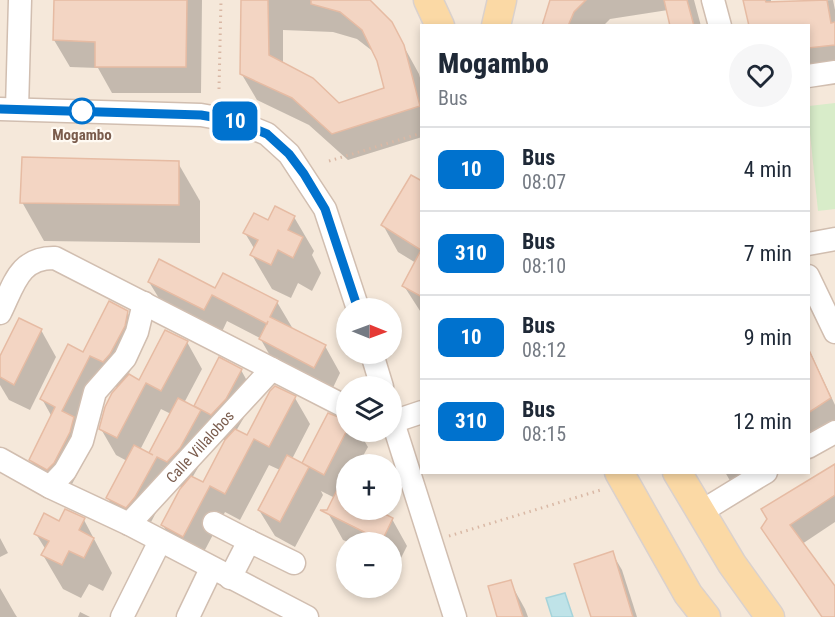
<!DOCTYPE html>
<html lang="en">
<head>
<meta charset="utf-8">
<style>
	body { margin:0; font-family:"Roboto Condensed",sans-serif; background:#f6f6f7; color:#1f2937; height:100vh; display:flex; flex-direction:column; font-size:22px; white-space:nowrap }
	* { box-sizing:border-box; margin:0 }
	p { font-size:20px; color:#747a83 }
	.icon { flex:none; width:33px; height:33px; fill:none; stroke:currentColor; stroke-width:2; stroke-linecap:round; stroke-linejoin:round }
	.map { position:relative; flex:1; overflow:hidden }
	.details { position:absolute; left:420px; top:24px; width:390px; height:450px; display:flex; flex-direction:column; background:#fff; border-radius:0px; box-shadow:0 3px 9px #0003 }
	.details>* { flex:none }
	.badge { padding:0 12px; border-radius:9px; font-size:21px; line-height:39px }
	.needle { width:39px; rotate:91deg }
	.tools { position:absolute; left:336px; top:298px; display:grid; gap:12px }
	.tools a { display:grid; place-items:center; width:66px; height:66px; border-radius:50%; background:#fff; box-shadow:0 3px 9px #0003; font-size:30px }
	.map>.badge { position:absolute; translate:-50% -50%; box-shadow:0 0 0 3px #fff }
	.round { display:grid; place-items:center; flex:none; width:63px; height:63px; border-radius:32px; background:#f6f6f7 }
	.headline { display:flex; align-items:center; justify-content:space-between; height:102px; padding:0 18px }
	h1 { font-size:28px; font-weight:800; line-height:45px }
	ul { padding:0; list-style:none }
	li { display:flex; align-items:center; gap:18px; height:84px; padding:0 18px; border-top:2px solid #e0e1e3 }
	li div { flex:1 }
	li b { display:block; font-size:22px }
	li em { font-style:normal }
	li .badge { min-width:66px; font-weight:700; text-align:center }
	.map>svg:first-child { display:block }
</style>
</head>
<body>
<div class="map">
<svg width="835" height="617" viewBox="0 0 835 617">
	<rect width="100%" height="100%" fill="#fdf6ec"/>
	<path fill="#f5e8da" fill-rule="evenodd" d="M0 0H835V617H0ZM422 26H808V472H422ZM346 309H392V354H346ZM346 387H392V432H346ZM346 465H392V510H346ZM346 543H392V588H346Z"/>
	<path fill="#d8ecc9" d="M835 103V209L818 211 809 124V106Z"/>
	<path fill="#bfe3e8" stroke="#a5d3da" stroke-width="1.5" d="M565 593 573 617H552L546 598Z"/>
	<g fill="#0003" fill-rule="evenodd">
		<path d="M56 0H202L201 93H112L98 68 70 67 54 40Z"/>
		<path d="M242 0H367L391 23 419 74 422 85V137L348 160 309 125 257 100 241 73ZM283 30 333 32 357 39 375 53 386 89 339 105 283 64Z"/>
		<path d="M553 0H694L701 26H671L668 10 610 19 603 26H544Z"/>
		<path d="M744 0H771V3L833 0 835 10V66L808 68V26Z"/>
		<path d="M178 163 200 201V243L44 241 22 202Z"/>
		<path d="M422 183V314L404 286 416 263 398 252 383 225Z"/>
		<path d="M294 217 314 251 312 255 321 273 312 291 298 283 291 298 272 289 252 255 255 250 245 233 269 222Z"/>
		<path d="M149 282 216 290 277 302 293 329 325 346 340 373 330 394 276 366 260 338 227 321 220 336 165 308Z"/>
		<path d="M127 312 143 339 139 353 128 375 140 382 187 342 202 369 184 403 198 410 195 406 241 370 256 397 236 431 247 437 295 398 310 424 292 459 302 465 329 415 340 421H346V432H359L368 447 358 465H346V488L343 495 346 497V510H373L392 519 407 546 397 566 392 564V543H350L343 540 328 513 335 498 321 491 323 495 295 547 275 536 259 510 280 470 269 465 240 520 225 512 198 563 178 552 163 525 183 488 172 482 150 524 123 525 108 498 127 461 116 455 101 429 119 388 106 382 85 459 69 490 46 486 31 460 52 417 42 399ZM161 409 171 414 153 456 140 450ZM213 434 226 441 203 484 192 478 215 438Z"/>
		<path d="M41 330 56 357 30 410 9 400 0 385V360Z"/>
		<path d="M808 347 835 405V422L808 439Z"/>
		<path d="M835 465V522L802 544 835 588V617H822L763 528Z"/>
		<path d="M725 472H755L733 486Z"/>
		<path d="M84 520 112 573 103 591 89 584 81 598 63 589 43 555 46 550 36 534 60 523Z"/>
		<path d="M0 538 8 553 0 557Z"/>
		<path d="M612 553 622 570 637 617H592Z"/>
		<path d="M510 582 525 609 528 617H499Z"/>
		<path d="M0 588 15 614 17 617H0Z"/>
		<path d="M80 612 90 617H78Z"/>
	</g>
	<g fill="#f3d5c3" stroke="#e6bba3" stroke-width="1.5">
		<path d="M54 0H187L186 67H95V42L53 40Z"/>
		<path d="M241 0H268L269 55 313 78 339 103 384 88 377 61 362 30 340 12 311 4V0H370L392 22 404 45 420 106 332 134 292 98 240 74Z"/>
		<path d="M550 0H586L574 12 568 26H542Z"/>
		<path d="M664 0H687L694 26H670Z"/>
		<path d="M743 0H765L766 2 827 0 831 23 835 22V45L808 48V26H749Z"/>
		<path d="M22 157 179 161V205L20 203Z"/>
		<path d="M411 175 422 181V297L402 286 421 250 381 225Z"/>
		<path d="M275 206 295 216 288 230 303 237 293 258 278 250 271 265 250 255 258 240 243 233 254 213 268 220Z"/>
		<path d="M159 259 215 288 223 273 278 301 270 317 326 345 314 368 259 339 268 321 267 324 212 295 204 310 148 282Z"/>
		<path d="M109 301 128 311 125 326 110 354 103 362 90 356 62 411 74 417 70 432 54 463 47 470 29 460 55 407 40 399 68 344 83 352Z"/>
		<path d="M19 318 42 329 14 385 0 377V356Z"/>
		<path d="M165 330 188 341 161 391 146 383 117 438 99 429 105 407 112 393 129 374 139 380Z"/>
		<path d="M808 348 831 398 808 413Z"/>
		<path d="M219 357 242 369 226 399 211 415 194 406Z"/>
		<path d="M275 386 296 396 269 447 254 439 225 494 210 486 183 537 161 525 180 489 191 476 203 482 225 440 235 429 247 435 270 391Z"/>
		<path d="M178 398 201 410 180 448 167 462 157 457 135 497 126 508 106 498 134 445 153 455 149 453Z"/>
		<path d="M328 413 346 420V432L324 475 302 463 309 467 280 522 258 510 287 455 302 463Z"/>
		<path d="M835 464V495L790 525 835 586V617H822L761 528 767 519 761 509Z"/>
		<path d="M337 490 346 495V510H377L393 518 382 541 320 510H327Z"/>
		<path d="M65 509 85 518 79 530 94 538 84 558 69 551 62 565 41 555 49 541 34 534 44 513 59 521Z"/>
		<path d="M613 551 633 617H591L574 564Z"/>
		<path d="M511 580 523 617H497L488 586Z"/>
	</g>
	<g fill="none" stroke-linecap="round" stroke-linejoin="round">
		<g stroke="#d1beb0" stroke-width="25">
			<g id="minor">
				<path d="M713 0 720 26"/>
				<path d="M808 76 835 72"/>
				<path d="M0 109 201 115 235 121 267 134 289 154 325 209 358 309"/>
				<path d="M17 109 20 0"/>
				<path d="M808 244 835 239"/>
				<path d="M808 276 835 332"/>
				<path d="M0 313C14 285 19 257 55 258L346 407"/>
				<path d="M372 354 382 387"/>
				<path d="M392 419 455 617"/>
				<path d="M392 422 422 412"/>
				<path d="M808 447 835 432"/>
				<path d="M0 459 50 487 129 524 307 617"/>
				<path d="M50 487 65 471 82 441 95 392 125 358 137 332 144 303"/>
				<path d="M699 513 766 472"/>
				<path d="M214 523 249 541 230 578"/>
				<path id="s1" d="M129 524 272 369"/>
				<path d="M249 541 294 563"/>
				<path d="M122 617 160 541"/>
				<path d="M188 617 211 569"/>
			</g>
		</g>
		<g stroke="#dad1cd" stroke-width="31">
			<g id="major">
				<path d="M428 0 440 26"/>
				<path d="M496 26 502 0"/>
				<path d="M619 472 688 594 706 617"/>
				<path d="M677 472 732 564 770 617"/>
			</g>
		</g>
		<g stroke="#d9b8a5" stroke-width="3" stroke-dasharray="1.5 4.5" stroke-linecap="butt">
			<path d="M219 89 221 0"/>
			<path d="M329 161 422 133"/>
			<path d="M449 536 604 489"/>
		</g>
		<use href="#minor" stroke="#fff" stroke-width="22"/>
		<use href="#major" stroke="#fbd9a5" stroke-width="28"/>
	</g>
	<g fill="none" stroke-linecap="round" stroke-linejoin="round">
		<g stroke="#fff" stroke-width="14">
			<path id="line" d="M0 109 201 115 235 121 267 134 289 154 304 174 325 209 358 309"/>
		</g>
		<use href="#line" stroke="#0072ce" stroke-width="9"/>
	</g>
	<circle fill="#fff" stroke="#0072ce" stroke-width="3" cx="82" cy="111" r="12"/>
	<g text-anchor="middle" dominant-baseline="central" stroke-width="4.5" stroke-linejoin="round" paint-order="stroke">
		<g font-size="15" font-weight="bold" fill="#7a5c4d" stroke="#fffaf3">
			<text x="82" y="135">Mogambo</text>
		</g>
		<g font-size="15" fill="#7a5c4d" stroke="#fffaf3">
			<text stroke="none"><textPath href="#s1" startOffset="105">Calle Villalobos</textPath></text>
		</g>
	</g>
</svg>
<div class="tools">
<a><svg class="needle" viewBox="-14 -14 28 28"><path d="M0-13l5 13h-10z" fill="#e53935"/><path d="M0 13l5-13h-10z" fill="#747a83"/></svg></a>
<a><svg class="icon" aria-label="layers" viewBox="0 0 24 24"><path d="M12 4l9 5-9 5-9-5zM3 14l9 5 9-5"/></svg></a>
<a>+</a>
<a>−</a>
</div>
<b class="badge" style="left:235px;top:121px;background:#0072ce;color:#fff">10</b>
<section class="details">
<div class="headline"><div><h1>Mogambo</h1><p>Bus</p></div><a class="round"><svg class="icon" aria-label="heart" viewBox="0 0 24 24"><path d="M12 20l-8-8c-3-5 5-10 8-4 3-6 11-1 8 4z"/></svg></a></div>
<ul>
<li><span class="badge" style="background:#0072ce;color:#fff">10</span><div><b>Bus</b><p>08:07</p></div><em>4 min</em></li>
<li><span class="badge" style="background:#0072ce;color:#fff">310</span><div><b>Bus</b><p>08:10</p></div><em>7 min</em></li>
<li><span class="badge" style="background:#0072ce;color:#fff">10</span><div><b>Bus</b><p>08:12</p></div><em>9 min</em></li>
<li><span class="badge" style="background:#0072ce;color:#fff">310</span><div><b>Bus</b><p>08:15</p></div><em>12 min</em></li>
</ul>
</section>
</div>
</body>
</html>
